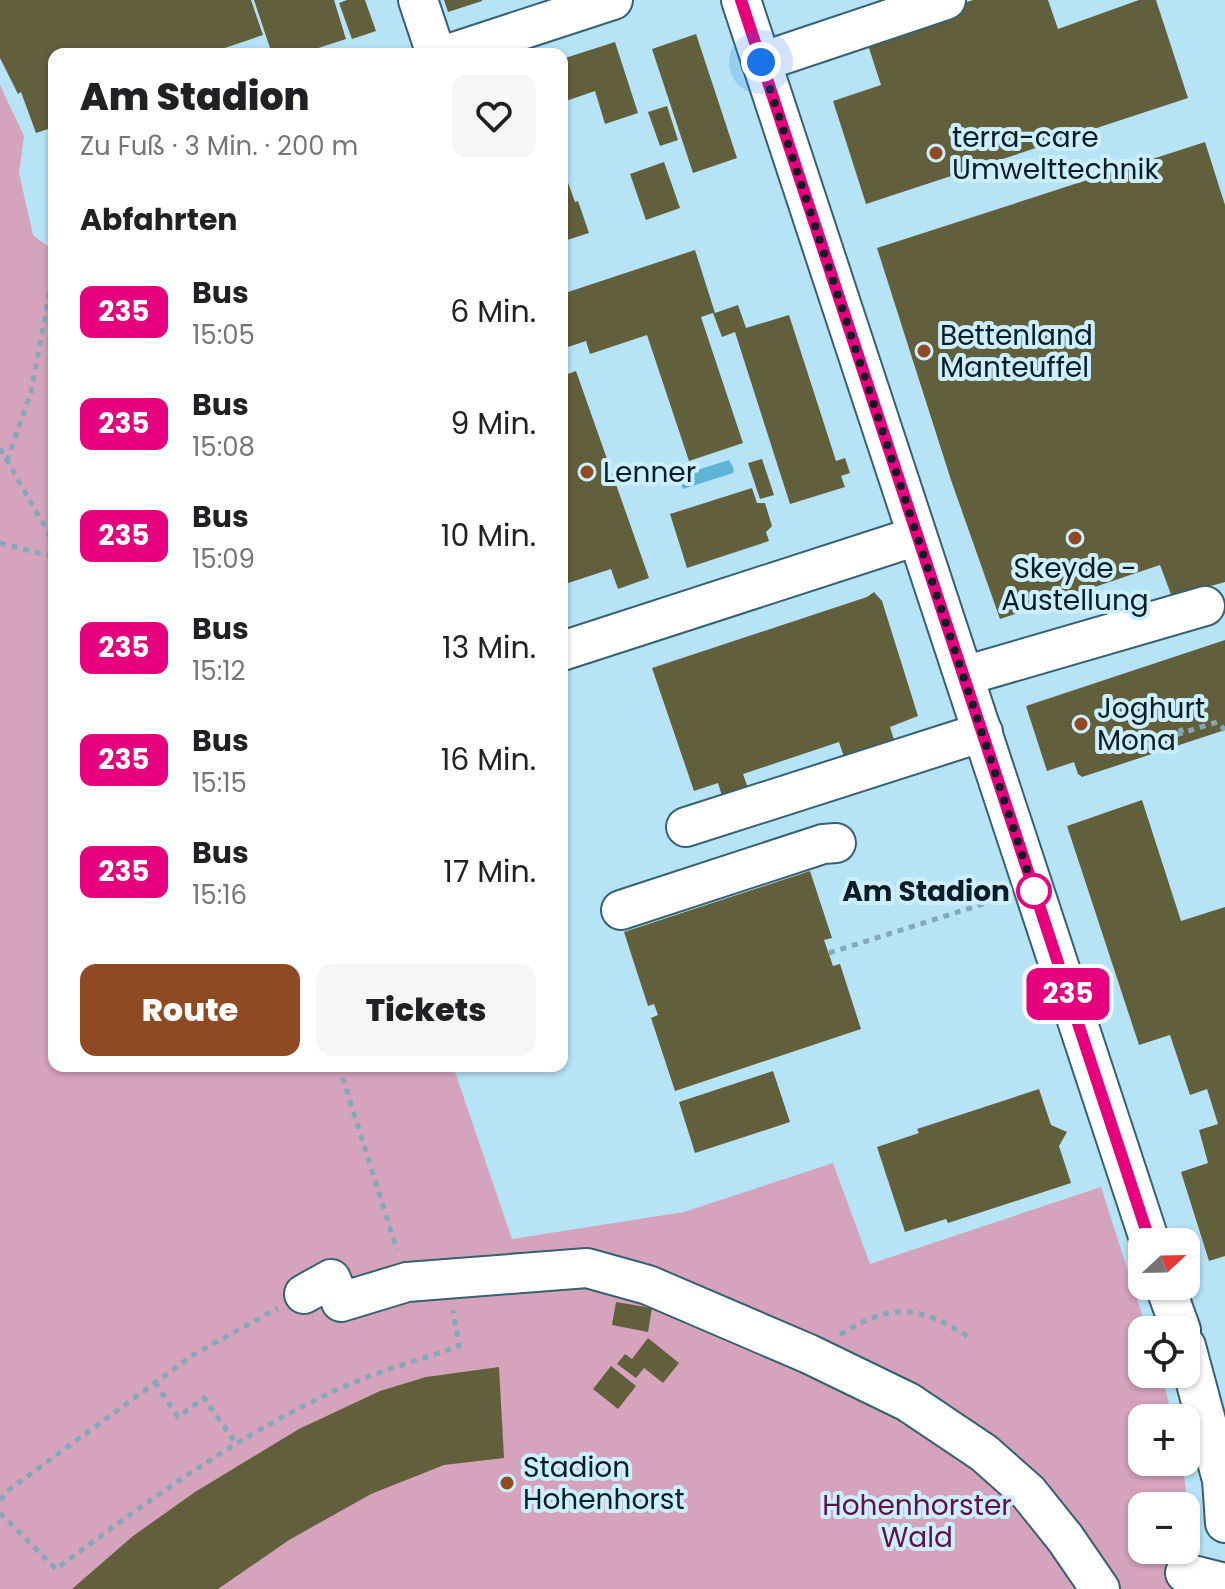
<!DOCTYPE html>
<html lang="de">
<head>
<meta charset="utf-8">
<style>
	body { margin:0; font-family:Poppins,sans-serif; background:#f6f6f6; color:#202124; height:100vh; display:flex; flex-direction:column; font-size:30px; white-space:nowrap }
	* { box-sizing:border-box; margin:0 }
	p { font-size:26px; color:#757577 }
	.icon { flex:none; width:44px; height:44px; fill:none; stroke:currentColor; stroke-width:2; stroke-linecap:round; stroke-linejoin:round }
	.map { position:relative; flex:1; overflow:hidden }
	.details { position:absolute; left:48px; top:48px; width:520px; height:1024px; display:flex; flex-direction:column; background:#fff; border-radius:16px; box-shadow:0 2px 6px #0004 }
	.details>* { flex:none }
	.badge { padding:0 16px; border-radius:12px; font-size:28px; line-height:52px }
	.needle { width:52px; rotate:68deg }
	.fabs { position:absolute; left:1128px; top:1228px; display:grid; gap:16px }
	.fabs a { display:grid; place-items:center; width:72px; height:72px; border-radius:16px; background:#fff; box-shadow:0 2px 6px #0004; font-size:40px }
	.you { position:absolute; width:40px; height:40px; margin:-20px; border:6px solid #fff; border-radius:50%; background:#1a73e8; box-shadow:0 0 0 12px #1a73e833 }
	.map>.badge { position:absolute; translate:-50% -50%; box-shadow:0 0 0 4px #fff }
	h2 { padding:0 32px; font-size:30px; line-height:72px }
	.round { display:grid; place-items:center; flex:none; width:84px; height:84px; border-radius:16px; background:#f6f6f6 }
	.headline { display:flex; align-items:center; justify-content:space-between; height:136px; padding:0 32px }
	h1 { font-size:38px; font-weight:800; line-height:60px }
	.action { display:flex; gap:16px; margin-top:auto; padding:16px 32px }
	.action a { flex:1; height:92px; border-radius:16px; background:#8f4923; color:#fff; font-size:32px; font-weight:800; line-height:92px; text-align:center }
	.action a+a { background:#f6f6f6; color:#202124 }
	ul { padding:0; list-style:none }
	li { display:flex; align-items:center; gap:24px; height:112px; padding:0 32px }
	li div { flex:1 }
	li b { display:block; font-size:30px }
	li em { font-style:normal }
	li .badge { min-width:88px; font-weight:700; text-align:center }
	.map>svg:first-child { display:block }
</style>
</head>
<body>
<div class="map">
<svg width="1225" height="1589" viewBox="0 0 1225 1589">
	<rect width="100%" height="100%" fill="#b7e3f7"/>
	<path fill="#d6a3bd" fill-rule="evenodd" d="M0 85 24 136 19 173 33 235 54 251V1066H453L512 1239 684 1212 833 1163 870 1264 1101 1187 1147 1330H1142V1374H1161L1173 1418H1142V1462H1182L1192 1533 1191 1589H0ZM1142 1506H1186V1550H1142Z"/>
	<path fill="#5eb4d7" d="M729 460 734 469 733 473 683 489 678 476Z"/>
	<g fill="#62603c">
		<path d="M0 0H251L263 35 207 54H54V127L36 133 21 92 18 94 0 58Z"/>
		<path d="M254 0H334L346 39 300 54H272Z"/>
		<path d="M347 0H365L376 31 352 39 339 3Z"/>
		<path d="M444 0H482V1L448 12Z"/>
		<path d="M973 0H1048L1058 29 1139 0H1156L1188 98 866 204 833 101 881 85 865 36Z"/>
		<path d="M696 34 737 158 693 173 652 49Z"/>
		<path d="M615 42 638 113 605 124 595 91 566 101 562 88V59Z"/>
		<path d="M667 106 678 140 660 146 648 112Z"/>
		<path d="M1205 142 1225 205V582L1172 597 1160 565 1000 619 951 480 877 248Z"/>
		<path d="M664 162 680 208 646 220 630 174Z"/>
		<path d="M562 166 575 202 578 201 589 233 564 241Z"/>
		<path d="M695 250 715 313 738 305 746 328 789 315 836 461 845 458 850 473 841 476 845 487 790 504 735 332 722 337 713 313 701 317 743 443 689 461 647 335 590 354 586 341 562 349V294Z"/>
		<path d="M576 371 649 578 618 589 611 569 562 585V376Z"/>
		<path d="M762 459 774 495 760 499 748 463Z"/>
		<path d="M752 488 757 503H765L772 526 766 532 769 541 687 568 670 514Z"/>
		<path d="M874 592 882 601 918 716 890 727 895 743 845 760 839 742 743 774 749 791 723 799 718 783 694 791 652 668 867 597Z"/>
		<path d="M1225 640V730L1082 777 1078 774 1074 762 1047 771 1026 706Z"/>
		<path d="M1142 800 1181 921 1225 907V1256L1209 1261 1181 1172 1208 1163 1199 1130 1218 1124 1207 1089 1190 1095 1170 1035 1139 1045 1067 826Z"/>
		<path d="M810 871 832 938 824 940 833 966 840 964 861 1029 675 1091 651 1018 658 1015 654 1004 648 1006 624 932Z"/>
		<path d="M773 1071 790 1122 695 1153 679 1102Z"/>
		<path d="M1039 1089 1051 1125 1067 1132 1059 1146 1071 1183 948 1223 946 1219 905 1232 877 1147 919 1133 917 1129Z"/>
		<path d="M616 1302 652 1308 648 1332 612 1325Z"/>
		<path d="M648 1338 679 1363 663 1383 644 1368 636 1378 617 1364 625 1354 632 1359Z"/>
		<path d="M611 1366 636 1386 618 1409 593 1389Z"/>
		<path d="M499 1367 504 1458 444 1465 371 1494 289 1540 218 1589H72L133 1536 195 1492 299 1429 380 1391 426 1377Z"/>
	</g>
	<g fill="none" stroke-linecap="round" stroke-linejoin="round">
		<g stroke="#376070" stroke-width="42">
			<g id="minor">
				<path d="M418 0 436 54"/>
				<path d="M741 0 1150 1242"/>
				<path d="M448 54 613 0"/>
				<path d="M761 62 946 0"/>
				<path d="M562 651 917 536"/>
				<path d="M964 676 1205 606"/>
				<path d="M686 827 983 732"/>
				<path d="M621 910 823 844 836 843"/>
				<path d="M1165 1286 1181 1330"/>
				<path d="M304 1294 331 1279 341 1302 407 1282 587 1268 648 1285 809 1354 908 1402 984 1453 1028 1492 1065 1538 1100 1589"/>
				<path d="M1186 1346 1222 1480 1225 1523"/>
				<path d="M1185 1573 1225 1583"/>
			</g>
		</g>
		<g stroke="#84a8b8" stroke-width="5" stroke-dasharray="6 6" stroke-linecap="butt">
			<path d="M0 448 54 543"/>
			<path d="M7 461 31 392 54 269"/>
			<path d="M0 543 54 557"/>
			<path d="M1092 588 1098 606"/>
			<path d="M1180 728 1182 733 1217 722 1225 730"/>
			<path d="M1143 746 1182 733"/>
			<path d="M829 953 1005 897"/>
			<path d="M339 1066 397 1250"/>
			<path d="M840 1335C891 1302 920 1305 970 1338"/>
			<path d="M155 1382 178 1417 204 1398 237 1445"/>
			<path d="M0 1500 10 1489 193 1355 278 1308"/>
			<path d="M0 1513 56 1569C151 1499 246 1428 355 1382 389 1368 425 1358 459 1346L453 1310"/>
		</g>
		<use href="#minor" stroke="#fff" stroke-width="38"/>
	</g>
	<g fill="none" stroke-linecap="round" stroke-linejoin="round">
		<g stroke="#fff" stroke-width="18">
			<path id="line" d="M741 0 1150 1242"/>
		</g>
		<use href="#line" stroke="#e6007e" stroke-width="12"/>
		<path stroke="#0c1d24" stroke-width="8" stroke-dasharray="0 14.4" d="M761 62 1034 891"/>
	</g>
	<g fill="#8f4923" stroke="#ccefff" stroke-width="3">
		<circle cx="936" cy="153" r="8"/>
		<circle cx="924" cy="351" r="8"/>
		<circle cx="587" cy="472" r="8"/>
		<circle cx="1075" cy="538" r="8"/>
		<circle cx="1081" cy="724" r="8"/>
		<circle cx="507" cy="1483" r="8"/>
	</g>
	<circle fill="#fff" stroke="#e6007e" stroke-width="4" cx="1034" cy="891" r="16"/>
	<g text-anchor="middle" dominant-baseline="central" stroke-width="8" stroke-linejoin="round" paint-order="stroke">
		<g font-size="28" fill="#0c1d24" stroke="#ccefff" text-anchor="start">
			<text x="952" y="137">terra-care<tspan x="952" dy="32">Umwelttechnik</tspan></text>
			<text x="940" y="335">Bettenland<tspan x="940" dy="32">Manteuffel</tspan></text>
			<text x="603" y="472">Lenner</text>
			<text x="1075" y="568" text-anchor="middle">Skeyde -<tspan x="1075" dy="32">Austellung</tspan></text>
			<text x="1097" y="708">Joghurt<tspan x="1097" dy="32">Mona</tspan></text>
			<text x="523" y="1467">Stadion<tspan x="523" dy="32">Hohenhorst</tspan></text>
		</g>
		<g font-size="28" font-weight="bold" fill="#0c1d24" stroke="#ccefff" text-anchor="end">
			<text x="1010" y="891">Am Stadion</text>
		</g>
		<g font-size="28" fill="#631046" stroke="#ccefff">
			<text x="917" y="1505">Hohenhorster<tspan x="917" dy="32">Wald</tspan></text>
		</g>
	</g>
</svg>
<div class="fabs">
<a><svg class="needle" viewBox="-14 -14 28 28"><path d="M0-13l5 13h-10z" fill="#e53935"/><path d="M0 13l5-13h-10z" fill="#757577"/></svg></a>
<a><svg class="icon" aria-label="locate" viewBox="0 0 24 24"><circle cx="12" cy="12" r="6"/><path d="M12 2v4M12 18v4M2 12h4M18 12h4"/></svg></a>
<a>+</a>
<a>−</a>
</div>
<div class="you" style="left:761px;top:62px"></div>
<b class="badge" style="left:1068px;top:994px;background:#e6007e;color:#fff">235</b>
<section class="details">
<div class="headline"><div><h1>Am Stadion</h1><p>Zu Fuß · 3 Min. · 200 m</p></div><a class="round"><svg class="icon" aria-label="heart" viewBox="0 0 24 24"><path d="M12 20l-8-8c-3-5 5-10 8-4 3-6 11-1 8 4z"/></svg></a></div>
<h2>Abfahrten</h2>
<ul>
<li><span class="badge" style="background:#e6007e;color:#fff">235</span><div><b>Bus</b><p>15:05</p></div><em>6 Min.</em></li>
<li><span class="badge" style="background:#e6007e;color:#fff">235</span><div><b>Bus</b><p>15:08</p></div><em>9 Min.</em></li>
<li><span class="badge" style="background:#e6007e;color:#fff">235</span><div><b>Bus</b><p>15:09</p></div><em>10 Min.</em></li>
<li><span class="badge" style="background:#e6007e;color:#fff">235</span><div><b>Bus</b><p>15:12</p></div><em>13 Min.</em></li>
<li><span class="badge" style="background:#e6007e;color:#fff">235</span><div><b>Bus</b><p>15:15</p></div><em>16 Min.</em></li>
<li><span class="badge" style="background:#e6007e;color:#fff">235</span><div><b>Bus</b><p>15:16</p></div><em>17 Min.</em></li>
</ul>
<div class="action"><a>Route</a><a>Tickets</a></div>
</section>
</div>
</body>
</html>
